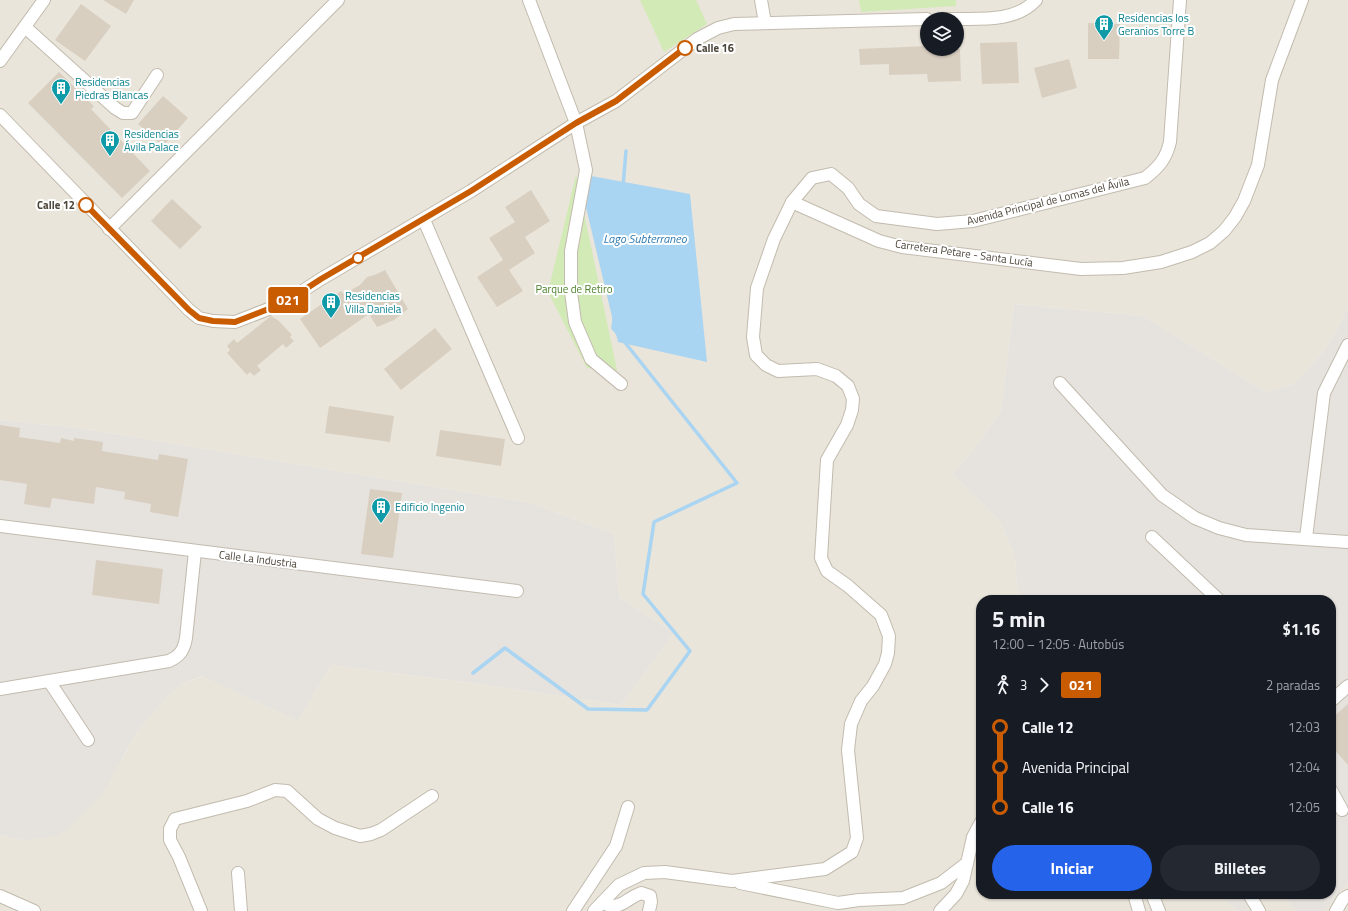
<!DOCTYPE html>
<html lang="es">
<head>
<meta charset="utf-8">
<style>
	body { margin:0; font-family:"Titillium Web",sans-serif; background:#242831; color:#f1f3f6; height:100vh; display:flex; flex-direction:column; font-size:15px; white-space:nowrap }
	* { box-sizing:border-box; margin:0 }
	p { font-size:13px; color:#9ea1a6 }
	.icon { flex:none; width:22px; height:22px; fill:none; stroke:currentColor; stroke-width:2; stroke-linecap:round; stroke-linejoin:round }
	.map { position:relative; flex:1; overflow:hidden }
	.panel { position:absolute; left:976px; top:595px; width:360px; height:304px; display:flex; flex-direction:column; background:#171b24; border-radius:16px; box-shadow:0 1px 3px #0004 }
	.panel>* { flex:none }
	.badge { padding:0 8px; border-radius:3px; font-size:14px; line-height:26px }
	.buttons { position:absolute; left:920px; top:12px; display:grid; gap:8px }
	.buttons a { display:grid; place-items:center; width:44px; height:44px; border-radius:50%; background:#171b24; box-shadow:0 1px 3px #0004; font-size:20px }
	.map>.badge { position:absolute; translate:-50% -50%; box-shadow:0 0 0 2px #fff }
	.legs { display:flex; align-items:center; gap:6px; height:44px; padding:0 16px; font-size:13px }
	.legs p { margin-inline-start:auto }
	.overview { display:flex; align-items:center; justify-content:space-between; height:68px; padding:0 16px }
	h1 { font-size:22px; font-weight:700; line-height:30px }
	.action { display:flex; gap:8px; margin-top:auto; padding:8px 16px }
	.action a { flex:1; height:46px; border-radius:24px; background:#2563eb; color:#fff; font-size:16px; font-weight:700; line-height:46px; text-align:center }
	.action a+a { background:#242831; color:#f1f3f6 }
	ul { padding:0 16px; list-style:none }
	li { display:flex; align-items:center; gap:14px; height:40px; font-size:15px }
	li i { display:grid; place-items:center; width:6px; height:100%; margin:0 5px; background:currentColor }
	li i::after { content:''; width:10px; height:10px; margin:-5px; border:3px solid; border-radius:50%; background:#171b24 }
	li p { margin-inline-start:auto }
	li:first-child i { background:linear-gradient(#0000 50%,currentColor 0) }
	li:last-child i { background:linear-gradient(currentColor 50%,#0000 0) }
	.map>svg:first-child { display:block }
</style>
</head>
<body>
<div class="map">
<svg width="1348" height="911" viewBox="0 0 1348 911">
	<rect width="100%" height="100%" fill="#f6f3ec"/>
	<g fill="#eae5da" fill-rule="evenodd">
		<path d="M0 0H1348V306L1338 328 1322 353 1294 384 1266 392 1143 316 1014 304 1001 411 975 448 952 474 1000 521 1015 557 1018 600H981V894H1216L1239 911H0V835L22 840 121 761 137 732 167 697 183 683 203 676 298 721 331 665 487 685 621 705 674 633 619 597 614 534 531 503 78 428 0 420ZM927 19H957V49H927Z"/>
		<path d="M1348 884V911H1325L1335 897Z"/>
		<path d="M1272 894H1283L1296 911H1245Z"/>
	</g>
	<g fill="#e6e2dd">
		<path d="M1014 304 1143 316 1266 392 1294 384 1322 353 1338 328 1348 306V884L1335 897 1325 911H1296L1283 894H1331V600H1018L1015 557 1000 521 952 474 975 448 1001 411Z"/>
		<path d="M0 420 78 428 531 503 614 534 619 597 674 633 621 705 487 685 331 665 298 721 202 676 183 683 167 697 137 732 103 793 67 830 52 837 22 840 0 835Z"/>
		<path d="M1216 894H1272L1245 911H1239Z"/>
	</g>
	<g fill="#d2eab5">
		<path d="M640 0H696L707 24 664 52Z"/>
		<path d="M859 0H956V6L861 12Z"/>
		<path d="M576 175 617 370 587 368 548 292Z"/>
	</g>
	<path fill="#a9d4f2" d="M591 176 690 194 707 362 618 342 585 203Z"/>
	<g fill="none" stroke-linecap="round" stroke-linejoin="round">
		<g stroke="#a9d4f2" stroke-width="3.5">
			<path d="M623 186 626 151"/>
			<path d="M614 318 613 328 619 335"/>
			<path d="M473 673 505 648 588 709 647 710 690 651 643 594 654 522 737 483 623 340"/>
		</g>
	</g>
	<g fill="#d8cfc1">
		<path d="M103 0H134L126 14Z"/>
		<path d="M81 4 111 26 85 61 55 40Z"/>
		<path d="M1088 23 1120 24 1119 59H1088Z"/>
		<path d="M1017 42 1019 83 982 84 980 43Z"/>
		<path d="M927 46V49H960L961 81 928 82 927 74 889 75V64L860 65 859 49Z"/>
		<path d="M1069 59 1077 88 1042 98 1034 68Z"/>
		<path d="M59 72 94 106 91 109 150 171 122 198 28 103Z"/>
		<path d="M163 96 188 118 163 146 138 124Z"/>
		<path d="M531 190 550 221 525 237 535 253 509 270 523 291 497 307 477 277 503 260 489 238 515 222 505 207Z"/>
		<path d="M172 199 202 227 180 249 151 221Z"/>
		<path d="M385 270 408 309 394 320 377 327 369 314 320 348 300 319 341 291 344 294 360 285 367 277 377 274Z"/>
		<path d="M271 316 279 321 292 335 290 337 294 341 286 348 283 344 257 366 261 370 254 376 250 372 247 375 227 353 230 350 227 346 234 339 237 343Z"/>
		<path d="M435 328 452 349 401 390 384 369Z"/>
		<path d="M329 406 394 416 390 442 325 433Z"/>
		<path d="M0 425 20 428 19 437 60 443 61 438 74 441V438L103 442 102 451 158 460 159 454 188 459 178 517 150 512 151 504 124 499 125 492 96 487 94 504 52 498 50 508 24 504 27 484 0 480Z"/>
		<path d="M440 430 505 439 501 466 436 456Z"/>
		<path d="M370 489 402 493 393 558 361 554Z"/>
		<path d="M96 560 163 569 159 604 92 595Z"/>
		<path d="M1348 704V765L1331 746V719Z"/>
	</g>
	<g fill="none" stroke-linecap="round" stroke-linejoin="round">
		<g stroke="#c2bbae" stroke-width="14">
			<g id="minor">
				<path d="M529 0 576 123 586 170 571 251V292L575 322 591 359 621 384"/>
				<path d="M761 0 765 23"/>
				<path d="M945 19C975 18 1014 24 1036 0"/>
				<path d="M25 27 115 108 123 113H132L157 75"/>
				<path d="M0 61 44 0"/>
				<path d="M0 115 189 310 199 318 213 321 235 322 284 303 321 279 471 191 576 123 616 101 697 39 718 28 734 24 927 19"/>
				<path d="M792 202 879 241 902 247 1081 269 1123 268 1161 262 1192 252 1210 243 1224 231 1235 217 1244 201 1258 165 1272 80 1302 0"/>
				<path d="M424 220 518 438"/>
				<path d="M109 229 338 0"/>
				<path d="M1060 383 1162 495 1195 518 1219 528 1246 535 1348 542"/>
				<path d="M0 526 517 591"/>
				<path d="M1152 537 1219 600"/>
				<path d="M1306 538 1324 393 1348 345"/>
				<path d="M49 681 88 740"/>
				<path d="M0 689 169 661C180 656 184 650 186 638L195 551"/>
				<path d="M1331 701 1348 686"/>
				<path d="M1331 790 1342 810"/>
				<path d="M238 873 241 911"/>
				<path d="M740 883 838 903 859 900 903 898 941 883 967 863"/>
				<path d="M1134 894 1139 911"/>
				<path d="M1152 894 1159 911"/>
				<path d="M1249 894 1259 911"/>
				<path d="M0 896 34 911"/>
				<path d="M602 903C622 911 623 900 641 893L650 896 651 902 649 911"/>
				<path d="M201 911 179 857 170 840V829L175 819 247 801 275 790 287 791 318 819 335 828 360 836 371 834 381 830 432 796"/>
				<path d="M573 911 616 846 628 807"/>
				<path d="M594 911 619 885 644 873 665 872 732 881 825 869 852 852 857 838 848 750 851 724 861 701 873 686 885 664 888 653 889 636 881 615 848 586 827 571 821 558 827 460 847 425 852 410 853 399 848 386 836 376 817 369 778 371 766 365 756 355 753 337 757 288 774 239 792 202 812 178 831 174 848 188 859 204 876 216 937 224 973 221 1145 178C1159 167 1166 159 1170 142L1180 0"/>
				<path d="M940 911 956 894 963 881 973 837 981 822"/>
				<path d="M1336 911 1343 899 1348 896"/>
			</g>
		</g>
		<use href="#minor" stroke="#fff" stroke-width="12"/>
	</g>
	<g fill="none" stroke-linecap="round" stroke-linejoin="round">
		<g stroke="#fff" stroke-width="9">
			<path id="line-1" d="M86 205 189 310 199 318 213 321 235 322 284 303 321 279 471 191 576 123 616 101 685 48"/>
		</g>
		<use href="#line-1" stroke="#c95b00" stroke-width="6"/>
	</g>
	<defs>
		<g id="building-pin" transform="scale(1)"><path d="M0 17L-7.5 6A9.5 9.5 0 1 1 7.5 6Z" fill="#0f9aa8" stroke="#fff"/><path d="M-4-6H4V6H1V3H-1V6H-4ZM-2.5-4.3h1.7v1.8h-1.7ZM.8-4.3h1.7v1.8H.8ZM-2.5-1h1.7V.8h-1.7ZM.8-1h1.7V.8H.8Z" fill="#fff"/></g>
	</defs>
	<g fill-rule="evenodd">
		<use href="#building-pin" x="1104" y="24"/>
		<use href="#building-pin" x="61" y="88"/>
		<use href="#building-pin" x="110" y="140"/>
		<use href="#building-pin" x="331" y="302"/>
		<use href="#building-pin" x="381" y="507"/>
	</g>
	<g fill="#fff" stroke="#c95b00" stroke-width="2">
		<circle cx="685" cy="48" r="7"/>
		<circle cx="86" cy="205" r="7"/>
		<circle cx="358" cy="258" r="5"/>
	</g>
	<g text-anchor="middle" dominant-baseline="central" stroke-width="4" stroke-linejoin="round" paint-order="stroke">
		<g font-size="11" fill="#0d838f" stroke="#fff" text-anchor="start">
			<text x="1118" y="18">Residencias los<tspan x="1118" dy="13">Geranios Torre B</tspan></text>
			<text x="75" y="82">Residencias<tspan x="75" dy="13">Piedras Blancas</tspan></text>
			<text x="124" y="134">Residencias<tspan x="124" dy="13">Ávila Palace</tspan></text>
			<text x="345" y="296">Residencias<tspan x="345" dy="13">Villa Daniela</tspan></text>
			<text x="395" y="507">Edificio Ingenio</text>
		</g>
		<g font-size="11" font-weight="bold" fill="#4b4439" stroke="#fff" text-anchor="start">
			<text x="696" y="48">Calle 16</text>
			<text x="75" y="205" text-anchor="end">Calle 12</text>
		</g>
		<g font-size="11" fill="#4b4439" stroke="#fff">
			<text transform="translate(1048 201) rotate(-14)">Avenida Principal de Lomas del Ávila</text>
			<text transform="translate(964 253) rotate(8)">Carretera Petare - Santa Lucía</text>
			<text transform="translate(258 559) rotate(7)">Calle La Industria</text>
		</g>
		<g font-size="11" fill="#4a7f2a" stroke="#fff">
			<text x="574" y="289">Parque de Retiro</text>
		</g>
		<g font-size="12" font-style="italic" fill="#2e7ab2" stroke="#fff">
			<text x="645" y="238">Lago Subterraneo</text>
		</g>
	</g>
</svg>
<div class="buttons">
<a><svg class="icon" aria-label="layers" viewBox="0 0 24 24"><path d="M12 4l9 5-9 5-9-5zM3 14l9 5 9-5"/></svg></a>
</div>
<b class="badge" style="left:288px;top:300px;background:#c95b00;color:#fff">021</b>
<section class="panel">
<div class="overview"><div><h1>5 min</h1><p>12:00 – 12:05 · Autobús</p></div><b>$1.16</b></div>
<div class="legs"><svg class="icon" aria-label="walk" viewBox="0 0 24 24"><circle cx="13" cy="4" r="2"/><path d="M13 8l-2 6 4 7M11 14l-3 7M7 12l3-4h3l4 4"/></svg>3<svg class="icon" aria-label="forward" viewBox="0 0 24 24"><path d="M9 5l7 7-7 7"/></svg><b class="badge" style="background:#c95b00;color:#fff">021</b><p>2 paradas</p></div>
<ul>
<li><i style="color:#c95b00"></i><b>Calle 12</b><p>12:03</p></li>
<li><i style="color:#c95b00"></i><span>Avenida Principal</span><p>12:04</p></li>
<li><i style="color:#c95b00"></i><b>Calle 16</b><p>12:05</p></li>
</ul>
<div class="action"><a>Iniciar</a><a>Billetes</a></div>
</section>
</div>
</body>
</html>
